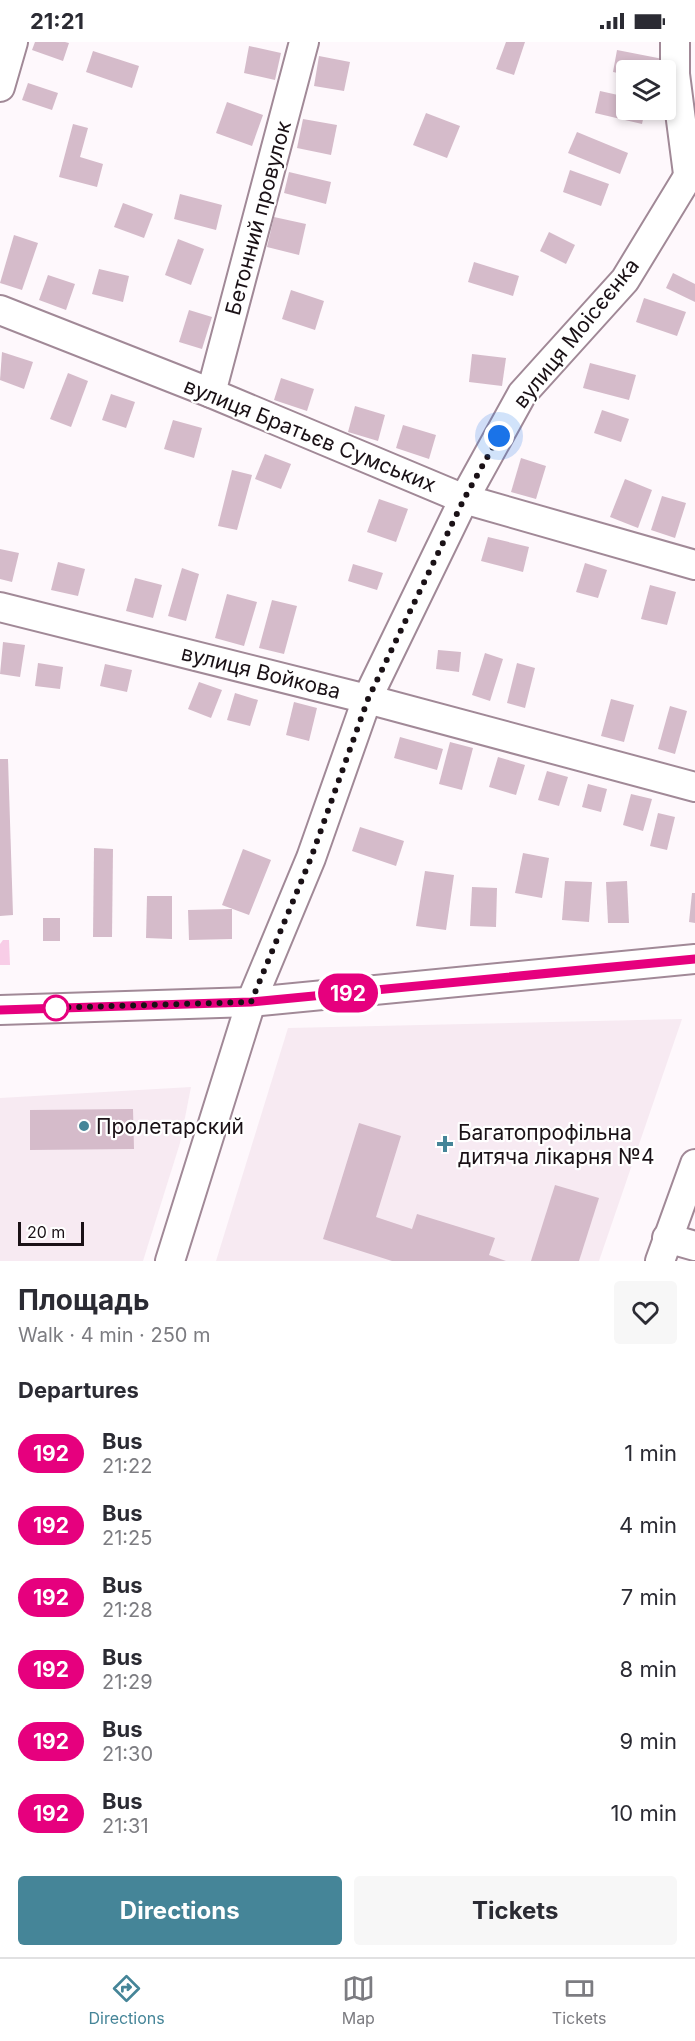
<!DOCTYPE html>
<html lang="en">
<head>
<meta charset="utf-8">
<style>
	body { margin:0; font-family:Inter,sans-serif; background:#f7f7f7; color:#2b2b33; height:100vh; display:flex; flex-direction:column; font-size:22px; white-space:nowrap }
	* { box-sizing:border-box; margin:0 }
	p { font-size:20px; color:#7c7c81 }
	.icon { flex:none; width:33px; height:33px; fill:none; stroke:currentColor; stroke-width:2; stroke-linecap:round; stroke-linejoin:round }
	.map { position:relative; height:1219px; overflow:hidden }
	.side { display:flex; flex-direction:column; background:#fff; flex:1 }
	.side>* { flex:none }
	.badge { padding:0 12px; border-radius:20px; font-size:21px; line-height:39px }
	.tools { position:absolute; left:616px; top:18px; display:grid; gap:12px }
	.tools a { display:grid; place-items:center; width:60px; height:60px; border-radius:6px; background:#fff; box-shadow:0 3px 9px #0003; font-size:30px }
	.scale { position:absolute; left:18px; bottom:15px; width:66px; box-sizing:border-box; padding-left:6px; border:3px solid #1a1116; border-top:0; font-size:16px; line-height:21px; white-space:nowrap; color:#1a1116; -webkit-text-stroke:4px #fff; paint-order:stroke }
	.you { position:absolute; width:30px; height:30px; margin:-15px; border:4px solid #fff; border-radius:50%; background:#1a73e8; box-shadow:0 0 0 9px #1a73e833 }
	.map>.badge { position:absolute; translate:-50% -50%; box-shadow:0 0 0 3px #fff }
	h2 { padding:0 18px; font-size:22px; line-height:54px }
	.round { display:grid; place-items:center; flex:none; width:63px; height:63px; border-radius:6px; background:#f7f7f7 }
	.overview { display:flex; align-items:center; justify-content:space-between; height:102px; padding:0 18px }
	h1 { font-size:28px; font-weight:700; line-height:45px }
	.cta { display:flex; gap:12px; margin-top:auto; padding:12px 18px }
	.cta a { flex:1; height:69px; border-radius:6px; background:#458598; color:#fff; font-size:24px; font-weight:700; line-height:69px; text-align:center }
	.cta a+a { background:#f7f7f7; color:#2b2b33 }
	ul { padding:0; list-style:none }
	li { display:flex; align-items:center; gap:18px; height:72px; padding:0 18px }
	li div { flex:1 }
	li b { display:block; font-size:22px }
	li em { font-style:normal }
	li .badge { min-width:66px; font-weight:700; text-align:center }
	.status { display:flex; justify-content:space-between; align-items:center; height:42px; padding:0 30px; background:#fff; direction:ltr }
	.status svg { height:16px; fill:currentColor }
	.menu { display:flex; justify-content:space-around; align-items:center; height:84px; border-top:2px solid #e1e1e2; background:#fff; font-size:16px; color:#7c7c81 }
	.menu a { display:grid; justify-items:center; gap:3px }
	.menu .selected { color:#458598 }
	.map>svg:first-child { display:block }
</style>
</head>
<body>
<div class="status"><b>21:21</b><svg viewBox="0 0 49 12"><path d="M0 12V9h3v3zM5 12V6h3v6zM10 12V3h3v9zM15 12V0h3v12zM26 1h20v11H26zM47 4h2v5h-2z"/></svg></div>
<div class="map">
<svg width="695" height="1219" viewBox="0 0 695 1219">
	<rect width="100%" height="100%" fill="#fef8fc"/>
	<g fill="#f7eaf2">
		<path d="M682 977 599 1219H216L288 986Z"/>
		<path d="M191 1045 180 1101 143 1219H0V1056Z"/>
	</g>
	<path fill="#f8cde7" d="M3 898H9L10 923H0V902Z"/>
	<g fill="#d5bbca">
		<path d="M35 0H65L69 1 63 19 32 8Z"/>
		<path d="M506 0H525L514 33 496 27Z"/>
		<path d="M249 4 281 11 275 38 244 31Z"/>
		<path d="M617 8 663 17 660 28H627V33L613 30Z"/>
		<path d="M93 9 139 24 132 46 86 30Z"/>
		<path d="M319 14 350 20 344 49 314 44Z"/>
		<path d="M28 41 58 51 52 68 22 58Z"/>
		<path d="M600 49 627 55V68H645L642 82 595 71Z"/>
		<path d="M227 60 263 73 252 104 216 91Z"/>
		<path d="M426 71 460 84 447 116 413 103Z"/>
		<path d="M303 77 337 83 331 113 297 106Z"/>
		<path d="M73 82 88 86 80 115 103 122 97 145 59 135Z"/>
		<path d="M577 90 628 111 620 132 568 111Z"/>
		<path d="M570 128 609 142 601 164 563 150Z"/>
		<path d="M289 130 331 140 326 162 284 151Z"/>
		<path d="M180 152 222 163 216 188 174 177Z"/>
		<path d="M123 161 153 172 144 196 114 185Z"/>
		<path d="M274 175 306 182 299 213 267 205Z"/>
		<path d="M549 190 575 203 566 222 540 209Z"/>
		<path d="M14 193 38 201 22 248 0 241Z"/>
		<path d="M178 197 204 207 191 243 165 233Z"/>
		<path d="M474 220 519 234 513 254 468 240Z"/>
		<path d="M99 227 129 234 123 260 92 252Z"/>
		<path d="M673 231 695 242V260L666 246Z"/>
		<path d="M48 233 75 242 66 268 39 258Z"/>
		<path d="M291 248 324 259 315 288 282 277Z"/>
		<path d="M644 256 686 270 677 294 636 280Z"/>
		<path d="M189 268 212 275 202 307 179 300Z"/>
		<path d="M2 310 33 320 24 347 0 338Z"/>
		<path d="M472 312 506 316 502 344 469 340Z"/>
		<path d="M590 321 636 333 629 358 583 346Z"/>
		<path d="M68 331 88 339 71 385 50 377Z"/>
		<path d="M281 336 314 347 307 369 274 358Z"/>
		<path d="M111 352 135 360 126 386 102 378Z"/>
		<path d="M355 364 385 373 378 399 348 390Z"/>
		<path d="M602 368 629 377 621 400 594 391Z"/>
		<path d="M173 378 202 386 194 416 164 407Z"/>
		<path d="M403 383 436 393 429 417 396 406Z"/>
		<path d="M265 412 291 422 281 447 255 437Z"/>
		<path d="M521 416 546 424 536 457 511 450Z"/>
		<path d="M232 428 252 433 237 488 218 484Z"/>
		<path d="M625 437 652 448 638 486 610 475Z"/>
		<path d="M662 454 686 461 675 496 651 488Z"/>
		<path d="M379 457 408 467 396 500 367 490Z"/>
		<path d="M488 495 529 505 523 530 481 519Z"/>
		<path d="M0 507 19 511 12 540 0 537Z"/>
		<path d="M58 520 85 527 78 554 51 548Z"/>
		<path d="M585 521 607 528 598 556 576 550Z"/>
		<path d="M353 522 383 531 377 548 348 539Z"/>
		<path d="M182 526 199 532 186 579 168 574Z"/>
		<path d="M135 536 162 543 153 576 126 569Z"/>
		<path d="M650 543 676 550 667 583 641 577Z"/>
		<path d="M227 552 257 560 244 604 215 596Z"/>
		<path d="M272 558 297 564 284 612 259 606Z"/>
		<path d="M3 600 25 603 20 635 0 632Z"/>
		<path d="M438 608 461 610 459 630 436 627Z"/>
		<path d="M485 611 503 617 490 659 472 653Z"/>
		<path d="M38 621 63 625 60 647 35 644Z"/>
		<path d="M517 621 535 626 525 666 507 661Z"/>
		<path d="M105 622 132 628 127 650 100 644Z"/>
		<path d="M199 640 222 648 211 676 188 667Z"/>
		<path d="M235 651 258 658 250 684 227 678Z"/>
		<path d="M611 657 634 663 624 700 601 694Z"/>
		<path d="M294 660 317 666 309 699 286 693Z"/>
		<path d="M670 664 687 669 675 712 658 707Z"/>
		<path d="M400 695 443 707 437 728 394 716Z"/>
		<path d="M450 700 473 706 462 748 439 742Z"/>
		<path d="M498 715 525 723 516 753 489 745Z"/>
		<path d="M0 717H8L13 873 0 874Z"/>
		<path d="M547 729 568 735 559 764 538 758Z"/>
		<path d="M588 742 607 747 601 770 582 765Z"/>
		<path d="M631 752 652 757 643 789 623 783Z"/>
		<path d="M658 771 675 775 667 808 650 804Z"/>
		<path d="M360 785 404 799 396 824 352 809Z"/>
		<path d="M94 806 113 807 112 895H93Z"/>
		<path d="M243 807 271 818 249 873 222 863Z"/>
		<path d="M523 811 549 816 542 856 515 851Z"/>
		<path d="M425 829 454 833 446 888 416 884Z"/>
		<path d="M565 839 592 840 589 880 562 878Z"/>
		<path d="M627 839 629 881H608L606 840Z"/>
		<path d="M472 845 497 846 496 885 470 884Z"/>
		<path d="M692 851H695V881L689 880Z"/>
		<path d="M147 854H172V897L146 896Z"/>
		<path d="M232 867V897L189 898 188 868Z"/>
		<rect x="43" y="876" width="17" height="23"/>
		<path d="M133 1067 134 1107 30 1108V1068Z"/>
		<path d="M359 1081 401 1094 376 1175 412 1187 417 1172 495 1196 489 1213 506 1219H392L323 1197Z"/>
		<path d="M555 1143 599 1156 579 1219H531Z"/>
	</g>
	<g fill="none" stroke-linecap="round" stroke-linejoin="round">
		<g stroke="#a18997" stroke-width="32">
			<g id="minor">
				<path d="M675 0V32L688 132"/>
				<path d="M0 45 13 0"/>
				<path d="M0 268 211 351 464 457 695 523"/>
				<path d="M211 351 304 0"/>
				<path d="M0 565 367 657 695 745"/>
				<path d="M0 968 251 960 695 917"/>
				<path d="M667 1196 695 1204"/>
				<path d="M170 1219 251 960 311 816 367 657 464 457 522 352 625 238 695 123"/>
				<path d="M660 1219 695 1122"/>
			</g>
		</g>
		<use href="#minor" stroke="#fff" stroke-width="28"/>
	</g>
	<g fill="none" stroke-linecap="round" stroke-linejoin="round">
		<g stroke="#fff" stroke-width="14">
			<path id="line" d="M0 968 251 960 695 917"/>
		</g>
		<use href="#line" stroke="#e6007e" stroke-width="9"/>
		<path stroke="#1a1116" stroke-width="6" stroke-dasharray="0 10.8" d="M56 966H46L251 960 311 816 368 657 464 457 499 394"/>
	</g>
	<circle fill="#fff" stroke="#e6007e" stroke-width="3" cx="56" cy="966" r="12"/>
	<g fill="#458598" stroke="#fff" stroke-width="2">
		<circle cx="84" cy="1084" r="6"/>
		<path d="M442 1093h6v6h6v6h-6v6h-6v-6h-6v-6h6z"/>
	</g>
	<g text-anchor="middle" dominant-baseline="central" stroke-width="4.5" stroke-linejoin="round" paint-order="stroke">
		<g font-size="21" fill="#1a1116" stroke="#fff">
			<text transform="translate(258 176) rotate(-75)">Бетонний провулок</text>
			<text transform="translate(576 291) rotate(-51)">вулиця Моісєєнка</text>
			<text transform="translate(310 393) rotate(22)">вулиця Братьєв Сумських</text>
			<text transform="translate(261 630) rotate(14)">вулиця Войкова</text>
		</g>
		<g font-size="21" fill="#1a1116" stroke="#fff" text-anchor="start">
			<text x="96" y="1084">Пролетарский</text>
			<text x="458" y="1090">Багатопрофільна<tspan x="458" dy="24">дитяча лікарня №4</tspan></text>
		</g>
	</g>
</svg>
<div class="tools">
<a><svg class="icon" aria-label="layers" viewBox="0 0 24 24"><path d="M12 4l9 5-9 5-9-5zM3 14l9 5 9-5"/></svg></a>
</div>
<div class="scale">20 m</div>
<div class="you" style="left:499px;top:394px"></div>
<b class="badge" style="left:348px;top:951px;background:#e6007e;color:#fff">192</b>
</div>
<section class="side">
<div class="overview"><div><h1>Площадь</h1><p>Walk · 4 min · 250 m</p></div><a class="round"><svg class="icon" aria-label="heart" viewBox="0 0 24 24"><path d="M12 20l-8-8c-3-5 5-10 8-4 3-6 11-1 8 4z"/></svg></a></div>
<h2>Departures</h2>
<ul>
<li><span class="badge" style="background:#e6007e;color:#fff">192</span><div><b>Bus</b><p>21:22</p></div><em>1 min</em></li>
<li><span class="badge" style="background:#e6007e;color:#fff">192</span><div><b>Bus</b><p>21:25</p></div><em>4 min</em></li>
<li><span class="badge" style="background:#e6007e;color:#fff">192</span><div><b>Bus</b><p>21:28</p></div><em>7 min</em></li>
<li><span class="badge" style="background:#e6007e;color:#fff">192</span><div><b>Bus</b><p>21:29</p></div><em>8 min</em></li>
<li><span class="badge" style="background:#e6007e;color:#fff">192</span><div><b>Bus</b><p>21:30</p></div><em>9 min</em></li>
<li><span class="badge" style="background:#e6007e;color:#fff">192</span><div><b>Bus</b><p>21:31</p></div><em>10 min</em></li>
</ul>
<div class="cta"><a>Directions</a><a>Tickets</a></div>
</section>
<nav class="menu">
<a class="selected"><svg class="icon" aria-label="directions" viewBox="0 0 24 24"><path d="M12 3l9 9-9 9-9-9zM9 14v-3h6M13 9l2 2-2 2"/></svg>Directions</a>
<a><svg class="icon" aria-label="map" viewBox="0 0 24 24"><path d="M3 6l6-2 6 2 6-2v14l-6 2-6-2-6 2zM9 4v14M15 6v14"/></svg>Map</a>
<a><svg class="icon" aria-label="tickets" viewBox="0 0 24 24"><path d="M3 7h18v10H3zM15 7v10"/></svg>Tickets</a>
</nav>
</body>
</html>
